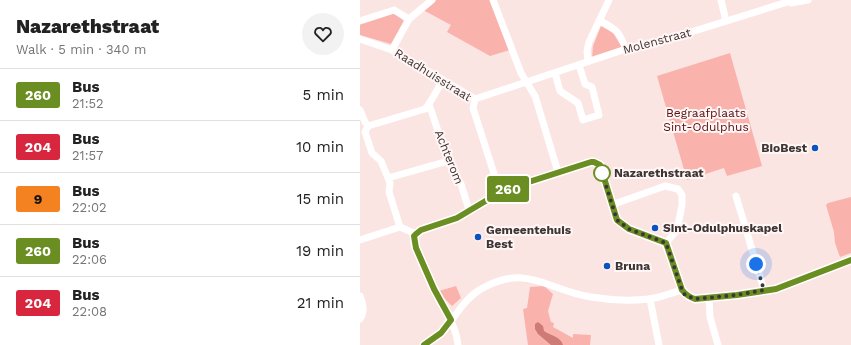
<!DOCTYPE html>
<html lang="en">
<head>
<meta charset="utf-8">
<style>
	body { margin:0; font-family:"Work Sans",sans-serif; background:#f2f2f2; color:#222; height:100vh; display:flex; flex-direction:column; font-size:15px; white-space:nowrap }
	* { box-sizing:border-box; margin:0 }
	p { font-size:13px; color:#767676 }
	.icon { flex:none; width:22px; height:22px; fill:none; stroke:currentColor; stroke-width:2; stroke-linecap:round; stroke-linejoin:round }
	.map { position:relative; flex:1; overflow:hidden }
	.details { display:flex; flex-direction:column; background:#fff; width:360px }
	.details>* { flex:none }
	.badge { padding:0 8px; border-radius:3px; font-size:14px; line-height:26px }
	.you { position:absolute; width:20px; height:20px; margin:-10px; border:3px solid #fff; border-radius:50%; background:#1a73e8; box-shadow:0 0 0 6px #1a73e833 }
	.map>.badge { position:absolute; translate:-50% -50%; box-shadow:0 0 0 2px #fff }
	.round { display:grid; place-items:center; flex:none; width:42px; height:42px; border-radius:21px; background:#f2f2f2 }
	.summary { display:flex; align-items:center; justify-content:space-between; height:68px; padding:0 16px }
	h1 { font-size:19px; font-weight:800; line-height:30px }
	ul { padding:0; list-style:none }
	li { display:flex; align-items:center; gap:12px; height:52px; padding:0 16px; border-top:1px solid #e0e0e0 }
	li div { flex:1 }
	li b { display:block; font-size:15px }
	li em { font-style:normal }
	li .badge { min-width:44px; font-weight:700; text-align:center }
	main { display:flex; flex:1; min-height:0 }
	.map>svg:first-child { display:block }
</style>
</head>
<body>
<main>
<section class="details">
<div class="summary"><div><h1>Nazarethstraat</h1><p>Walk · 5 min · 340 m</p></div><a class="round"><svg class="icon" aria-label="heart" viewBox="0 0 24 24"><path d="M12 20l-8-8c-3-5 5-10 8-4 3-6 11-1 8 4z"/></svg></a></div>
<ul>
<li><span class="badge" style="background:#6b8e23;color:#fff">260</span><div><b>Bus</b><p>21:52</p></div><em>5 min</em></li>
<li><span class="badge" style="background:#d7263d;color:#fff">204</span><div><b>Bus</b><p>21:57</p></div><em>10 min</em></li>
<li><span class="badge" style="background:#f58220;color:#111">9</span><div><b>Bus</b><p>22:02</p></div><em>15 min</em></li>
<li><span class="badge" style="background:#6b8e23;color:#fff">260</span><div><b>Bus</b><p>22:06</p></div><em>19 min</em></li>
<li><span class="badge" style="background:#d7263d;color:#fff">204</span><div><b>Bus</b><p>22:08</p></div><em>21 min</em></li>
</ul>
</section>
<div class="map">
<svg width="491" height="345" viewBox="0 0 491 345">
	<rect width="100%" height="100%" fill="#fbe5e3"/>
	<g fill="#fab2ac">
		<path d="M76 0H131L150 50 130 56 87 32 91 25 63 10Z"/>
		<path d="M34 13 44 21 31 44 0 35V23Z"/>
		<path d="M241 26 253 33 263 49 232 58 233 46Z"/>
		<path d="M370 53 402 166 367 176 364 168 327 180 297 76Z"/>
		<path d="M491 197V253L480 257 475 243 474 232 466 205 468 203Z"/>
		<path d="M96 286 101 298 92 306 82 296 79 291Z"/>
		<path d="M184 286 193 294 188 311 191 322 194 323 193 327 213 338V334L231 335 230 345H168L163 309 167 308 170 287Z"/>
	</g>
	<path fill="#ce7a75" d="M178 322 183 326 184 331C191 336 200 336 203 345H191L178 334 175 329V324Z"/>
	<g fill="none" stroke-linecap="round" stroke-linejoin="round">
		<g stroke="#fff" stroke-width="7">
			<path d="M133 0 161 73 175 96 198 172"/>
			<path d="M361 0 366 21"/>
			<path d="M431 3 448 0"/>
			<path d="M0 21 34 10 49 19"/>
			<path d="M240 21C258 30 259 32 266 49"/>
			<path d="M0 39 32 50 115 99"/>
			<path d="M32 50 49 19 72 0"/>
			<path d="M228 61 227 51 229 42 249 0"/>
			<path d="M195 73 200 91 218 103 223 120 239 115 232 87 225 84 219 65"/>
			<path d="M115 99 266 49 286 46 434 0"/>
			<path d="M115 99 113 108 138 186 144 190"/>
			<path d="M69 104 88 161 101 184 109 210"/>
			<path d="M0 110 5 122 8 126 5 132 12 153 21 161 28 178 30 183 29 192 40 227"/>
			<path d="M8 126 65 109 69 104 83 80"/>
			<path d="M28 178 88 161"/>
			<path d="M376 196 404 290"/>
			<path d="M252 206 257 203 305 186 318 189 322 195V205L318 225 316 231 306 243"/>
			<path d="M0 240 40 227 56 234"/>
			<path d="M0 296C3 304 5 312 0 319"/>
			<path d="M349 297 350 317 358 345"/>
			<path d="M290 299 299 345"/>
			<path d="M64 345C72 339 81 333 88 325 98 312 107 296 123 288 167 263 190 291 231 297 249 300 271 301 289 299 300 298 311 293 322 290"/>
			<path d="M98 345C96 326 86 312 77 296 69 280 61 261 54 244V236L61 230 97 218 144 190 231 162H235L239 165 257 220 269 229 306 243 322 290C326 295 329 297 335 299L377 295 416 289 491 260"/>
		</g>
	</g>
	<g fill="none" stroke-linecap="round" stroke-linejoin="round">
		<g stroke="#fff" stroke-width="9">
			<path id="line" d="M64 345 81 333 91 320 74 289 56 248 54 236 56 234 61 230 97 218 144 190 231 162H234L240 165 257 220 269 229 306 243 322 290C326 295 329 297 335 299L377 295 416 289 491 260"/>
		</g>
		<use href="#line" stroke="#6b8e23" stroke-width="6"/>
		<path stroke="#3d3534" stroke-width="4" stroke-dasharray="0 7.2" d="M242 173 257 220 269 229 306 243 322 290 325 295 335 299 377 295 404 290 396 264"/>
	</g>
	<g fill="#0c51bc" stroke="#fff6f5" stroke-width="1.5">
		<circle cx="455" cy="148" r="4"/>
		<circle cx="295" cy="228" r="4"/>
		<circle cx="118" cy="237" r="4"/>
		<circle cx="247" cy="266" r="4"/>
	</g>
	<circle fill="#fff" stroke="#6b8e23" stroke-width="2" cx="242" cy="173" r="8"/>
	<g text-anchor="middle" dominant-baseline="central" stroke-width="4" stroke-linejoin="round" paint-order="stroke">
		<g font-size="12" fill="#3d3534" stroke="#fff6f5">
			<text transform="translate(297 41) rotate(-15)">Molenstraat</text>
			<text transform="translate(73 75) rotate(32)">Raadhuisstraat</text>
			<text transform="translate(89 157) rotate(68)">Achterom</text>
		</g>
		<g font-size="12" fill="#5a0d11" stroke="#fff6f5">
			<text x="346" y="113">Begraafplaats<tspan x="346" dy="14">Sint-Odulphus</tspan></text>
		</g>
		<g font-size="12" font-weight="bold" fill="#3d3534" stroke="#fff6f5" text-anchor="start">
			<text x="447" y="148" text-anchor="end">BioBest</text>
			<text x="303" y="228">Sint-Odulphuskapel</text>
			<text x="126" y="230">Gemeentehuis<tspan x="126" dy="14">Best</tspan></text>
			<text x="255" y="266">Bruna</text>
		</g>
		<g font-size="12" font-weight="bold" fill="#3d3534" stroke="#fff6f5" text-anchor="start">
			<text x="254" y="173">Nazarethstraat</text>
		</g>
	</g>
</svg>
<div class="you" style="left:396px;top:264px"></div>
<b class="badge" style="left:148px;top:189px;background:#6b8e23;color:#fff">260</b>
</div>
</main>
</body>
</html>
